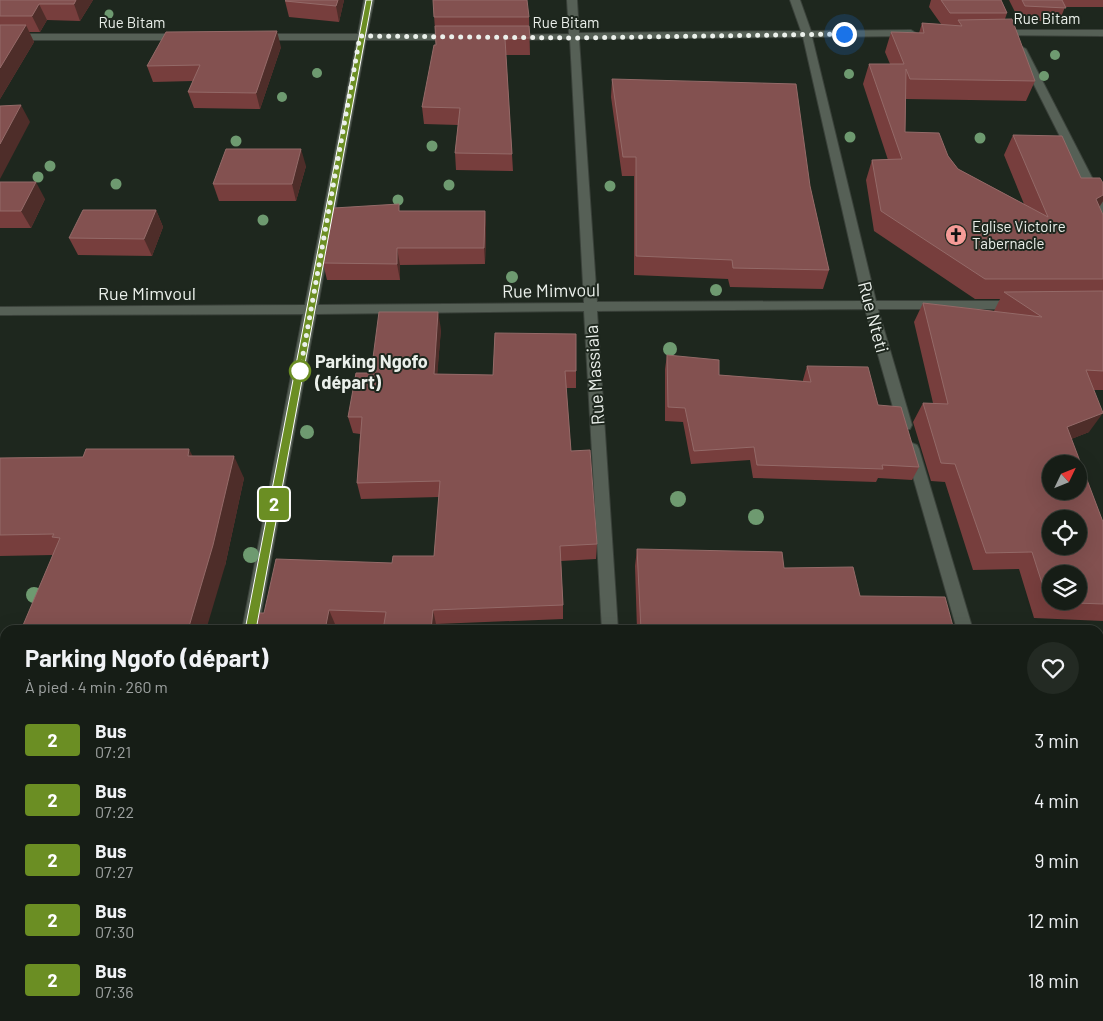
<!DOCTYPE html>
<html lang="fr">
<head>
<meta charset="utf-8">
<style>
	body { margin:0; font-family:Barlow,sans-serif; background:#232a23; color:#f1f3f6; height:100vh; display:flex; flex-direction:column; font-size:19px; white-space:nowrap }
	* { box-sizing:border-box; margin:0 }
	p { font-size:16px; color:#9ea2a1 }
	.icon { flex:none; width:28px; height:28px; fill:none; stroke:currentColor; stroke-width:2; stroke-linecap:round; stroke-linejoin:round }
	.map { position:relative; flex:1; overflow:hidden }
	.details { position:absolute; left:0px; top:625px; width:1104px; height:396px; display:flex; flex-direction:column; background:#161d16; border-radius:15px 15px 0 0; box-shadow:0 5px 20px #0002,0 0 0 1px #353b35 }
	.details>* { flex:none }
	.badge { padding:0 10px; border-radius:4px; font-size:18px; line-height:32px }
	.needle { width:32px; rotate:47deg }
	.tools { position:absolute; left:1042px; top:455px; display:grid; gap:10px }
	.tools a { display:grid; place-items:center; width:45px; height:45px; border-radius:50%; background:#161d16; box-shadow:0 5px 20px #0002,0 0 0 1px #353b35; font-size:25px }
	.you { position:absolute; width:25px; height:25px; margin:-12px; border:4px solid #fff; border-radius:50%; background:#1a73e8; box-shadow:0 0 0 8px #1a73e833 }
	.map>.badge { position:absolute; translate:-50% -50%; box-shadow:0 0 0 2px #fff }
	.round { display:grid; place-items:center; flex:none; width:52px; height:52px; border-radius:26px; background:#232a23 }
	.headline { display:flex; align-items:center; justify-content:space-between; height:85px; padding:0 25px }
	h1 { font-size:24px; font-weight:700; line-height:38px }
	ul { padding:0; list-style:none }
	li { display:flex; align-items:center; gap:15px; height:60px; padding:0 25px }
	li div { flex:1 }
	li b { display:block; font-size:19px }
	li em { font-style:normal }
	li .badge { min-width:55px; font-weight:700; text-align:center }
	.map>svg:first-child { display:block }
</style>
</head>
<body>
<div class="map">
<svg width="1103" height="1021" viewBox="0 0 1103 1021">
	<rect width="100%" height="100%" fill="#1e271e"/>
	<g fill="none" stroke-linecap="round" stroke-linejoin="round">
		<g stroke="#3a413a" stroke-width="2">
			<g id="street">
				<path d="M364 0H374L367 34H456L461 37 456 40H366L318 305 584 303 570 39 509 40 504 37 506 35 569 34 567 0H577L579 33 801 31 790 0H800L811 31 911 30 916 33 911 36 812 37 876 301H1016L1022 305 1016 309H878L912 425 910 429H900L898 425 865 309 597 311 618 630H602L584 311 316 314 258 630H242L303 314 0 315V307L305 305 357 40H259L254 37 259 34H358ZM803 37 863 301 597 302 579 39Z"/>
				<path d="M996 30H1103V36L993 35 991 33Z"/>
				<path d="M0 34H183L188 37 183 40H0Z"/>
				<path d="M1021 46 1026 49 1103 199V214L1097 210 1016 49Z"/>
				<path d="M912 443 917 445 919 449 973 630H957L905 449 907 445Z"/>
				<path d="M167 1016H187L186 1021H166Z"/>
				<path d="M625 1016H645L646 1021H626Z"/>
				<path d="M1069 1016H1089L1090 1021H1070Z"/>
			</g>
		</g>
		<use href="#street" fill="#566056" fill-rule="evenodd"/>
	</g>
	<g fill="#6e9a70">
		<circle cx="109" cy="14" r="4.5"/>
		<circle cx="1055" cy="55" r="5"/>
		<circle cx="317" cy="73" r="5"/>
		<circle cx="849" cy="74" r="5"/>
		<circle cx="1044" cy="76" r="5"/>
		<circle cx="282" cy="97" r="5"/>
		<circle cx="850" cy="137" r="5.5"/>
		<circle cx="980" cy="138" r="5.5"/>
		<circle cx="236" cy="141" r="5.5"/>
		<circle cx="432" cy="146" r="5.5"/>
		<circle cx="50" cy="166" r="5.5"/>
		<circle cx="38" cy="177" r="5.5"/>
		<circle cx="116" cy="184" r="5.5"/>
		<circle cx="449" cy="185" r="5.5"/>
		<circle cx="610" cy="186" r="5.5"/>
		<circle cx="398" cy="200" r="5.5"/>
		<circle cx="263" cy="220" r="5.5"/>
		<circle cx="512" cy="277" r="6"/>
		<circle cx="716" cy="290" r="6"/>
		<circle cx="670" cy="349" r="7"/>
		<circle cx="307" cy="432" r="7"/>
		<circle cx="678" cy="499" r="8"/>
		<circle cx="756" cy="517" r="8"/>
		<circle cx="251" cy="555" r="8"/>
		<circle cx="34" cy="595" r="8"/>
	</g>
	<g fill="#773e3d">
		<path d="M0 0H93L80 21 47 20 40 32H29L34 42 0 99Z"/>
		<path d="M344 0 339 22 289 17 285 1Z"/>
		<path d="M433 0 529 17 530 55H506L513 171 456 170 455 153 458 125 424 124 422 107 436 45Z"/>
		<path d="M931 0H1001L1007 13 1005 19 1035 81 1026 101 906 99 905 132 948 156 958 169 1024 204 1004 155 1013 135 1081 178 1103 183V201L1099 207 1103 215V390H1094L1089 432 1071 439 1103 522V621L1034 618 1019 569 973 570 945 482 931 481 913 422 923 403H933L914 322 923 303 994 311 1000 299H975L874 231 866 180 872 160H888L863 84 869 64H890L885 52 891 32 919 33 922 23 941 24 929 7Z"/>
		<path d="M1009 0H1103V7H1065L1059 22 1019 20Z"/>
		<path d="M281 47 260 109 194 108 188 92 193 81 153 82 147 66Z"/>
		<path d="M612 79 810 186 829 270 823 289 730 287 728 279 634 275V176H622L611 97Z"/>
		<path d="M306 166 296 201H219L213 184Z"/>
		<path d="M0 182 45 199 31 228H0Z"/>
		<path d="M156 210 163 227 152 256 78 255 69 238Z"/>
		<path d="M400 211H485L486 228 485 264 400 265V280H327L323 263Z"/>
		<path d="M441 329 437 374 493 375 495 333 576 371V388H566L571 451 597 544 596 559 561 561 563 605V619L436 624 435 630H383L384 626 335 624 334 630H254L264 613 392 563 434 556 439 497 361 499 357 483 360 434 353 433 348 417 371 373Z"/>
		<path d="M667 355 719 375 803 381V380L807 366 878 405 919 467 912 480 878 478 876 482 753 478 750 460 691 464 683 422 665 421V369Z"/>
		<path d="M193 456 244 478 225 566 53 555 0 556V458Z"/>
		<path d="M637 549 784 568 860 596 954 630H637L635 566Z"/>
		<rect x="1099" y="692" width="4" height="103"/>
		<rect x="0" y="899" width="5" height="69"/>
		<path d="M1103 939V1001L1099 986V940Z"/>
		<path d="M675 1016H1054L1056 1021H676Z"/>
	</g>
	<g fill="#4e2d29">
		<path d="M76 0H93L80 21 74 4Z"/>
		<path d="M338 0H344L339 22 336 6Z"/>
		<path d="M39 4 47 20 40 32 32 16Z"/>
		<path d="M26 25 34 42 0 99V68Z"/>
		<path d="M277 31 281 47 260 109 256 93Z"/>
		<path d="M21 105 30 122 0 179V144Z"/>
		<path d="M301 149 306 166 296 201 292 184Z"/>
		<path d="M36 182 45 199 31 228 21 211Z"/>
		<path d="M1103 195V201L1096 212V199Z"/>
		<path d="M156 210 163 227 152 256 144 239Z"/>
		<path d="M485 211 486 228 485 264 484 248Z"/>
		<path d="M397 248 400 265V280L397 264Z"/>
		<path d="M438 312 441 329 436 391 434 374Z"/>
		<path d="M1103 413 1089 432 1054 446 1067 427Z"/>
		<path d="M189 449 201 472 188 456Z"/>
		<path d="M234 456 244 478 225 566 206 630H188Z"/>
		<path d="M329 610 335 624 334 630H325Z"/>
		<path d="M433 610 436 624 435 630H431Z"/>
	</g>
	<g fill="#835150" stroke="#946a68" fill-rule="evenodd">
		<path d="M0 0H76L74 4H39L32 16H0Z"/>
		<path d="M286 0H338L336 6 285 1Z"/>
		<path d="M433 0H527L529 17H434Z"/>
		<path d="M941 0H1001L1007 13H950Z"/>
		<path d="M1022 0H1062L1066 8 1025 6Z"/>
		<path d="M1012 19 1035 81 910 79 906 69 905 132 939 133 948 156 958 169 1048 217 1013 135 1062 136 1081 178H1100L1103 183V195L1096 199 1103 215V279H985L881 211 872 160 902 159 869 64H904L891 32 924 33 922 23 962 26 958 20Z"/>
		<path d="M0 25H26L0 68Z"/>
		<path d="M435 26H529L530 38 505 39 512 154 455 153 460 108 422 107 434 45H436Z"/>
		<path d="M277 31 256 93 188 92 200 65 147 66 166 32Z"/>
		<path d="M612 79 796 84 810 186 829 270 733 268 732 260 636 256V157H623Z"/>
		<path d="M21 105 0 144V106Z"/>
		<path d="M226 149H301L292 184H213Z"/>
		<path d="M0 182H36L21 211H0Z"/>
		<path d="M399 204V211H485L484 248H397V264L323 263 334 208Z"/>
		<path d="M83 210H156L144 239 69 238Z"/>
		<path d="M1103 291V371L1086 370 1103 413 1067 427 1103 522V604L1048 602 1032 552 986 553 955 464 941 463 923 403 948 404 923 303 1042 317 1004 292ZM1051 464H1079V491H1051ZM1051 519H1079V546H1051ZM1051 574H1079V601H1051Z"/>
		<path d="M379 312H438L434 374 493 375 495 333 576 334V371H565L571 451 590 450 597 544 560 546 563 605 433 610 431 630H383L386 612 329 610 325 630H254L258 613H264L276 559 392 563 393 556H434L440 481 357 483 362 417H348L356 373H371Z"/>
		<path d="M667 355 719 360V375L811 382 807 366 868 367 878 405 901 407 919 467 882 465 883 469 757 465 754 447 694 451 685 408 668 407Z"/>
		<path d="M86 449H189L188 456H234L213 545 188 630H21L60 538 52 537 54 534 0 535V458L83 457Z"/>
		<path d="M637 549 782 552 784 568 853 567 860 596 945 597 954 630H641Z"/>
		<rect x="1099" y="692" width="4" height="85"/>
		<rect x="0" y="899" width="5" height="64"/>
		<path d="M526 1016H603L604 1021H526Z"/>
		<path d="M681 1016H1054L1056 1021H682Z"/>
	</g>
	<path fill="#6b8e23" stroke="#fff" d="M366 0H372L256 630 250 635 245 630Z"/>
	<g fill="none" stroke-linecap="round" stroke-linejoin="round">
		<path stroke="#ebf0eb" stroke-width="5" stroke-dasharray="0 9" d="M300 371 360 36 573 38 844 34"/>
	</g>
	<defs>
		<g id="church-disc" transform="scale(1.125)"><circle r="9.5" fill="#f59b97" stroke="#1e271e"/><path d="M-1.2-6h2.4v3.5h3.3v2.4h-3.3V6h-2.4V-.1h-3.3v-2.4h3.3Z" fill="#111"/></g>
	</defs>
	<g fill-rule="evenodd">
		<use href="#church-disc" x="956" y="235"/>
	</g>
	<circle fill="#fff" stroke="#6b8e23" stroke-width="2.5" cx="300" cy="371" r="10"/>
	<g text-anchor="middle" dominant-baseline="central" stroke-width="4" stroke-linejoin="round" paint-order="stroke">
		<g font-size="15" fill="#ebf0eb" stroke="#1e271e">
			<text x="1047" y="18">Rue Bitam</text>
			<text x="132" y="22">Rue Bitam</text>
			<text x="566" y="22">Rue Bitam</text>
		</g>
		<g font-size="15" fill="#ebf0eb" stroke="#1e271e" text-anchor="start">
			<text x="972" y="226">Eglise Victoire<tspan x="972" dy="17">Tabernacle</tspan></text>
		</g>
		<g font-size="18" fill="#ebf0eb" stroke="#1e271e">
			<text transform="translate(551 290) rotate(-1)">Rue Mimvoul</text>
			<text x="147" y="293">Rue Mimvoul</text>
			<text transform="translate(874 317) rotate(75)">Rue Nteti</text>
			<text transform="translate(594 375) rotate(-94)">Rue Massiala</text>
		</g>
		<g font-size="18" font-weight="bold" fill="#ebf0eb" stroke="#1e271e" text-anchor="start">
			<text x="315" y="361">Parking Ngofo<tspan x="315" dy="21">(départ)</tspan></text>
		</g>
	</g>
</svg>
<div class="tools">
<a><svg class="needle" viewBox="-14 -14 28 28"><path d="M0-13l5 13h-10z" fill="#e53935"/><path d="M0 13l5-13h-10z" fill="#9ea2a1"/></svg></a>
<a><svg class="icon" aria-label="locate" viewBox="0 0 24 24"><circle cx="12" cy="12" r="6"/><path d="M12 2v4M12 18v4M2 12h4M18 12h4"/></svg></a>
<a><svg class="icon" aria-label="layers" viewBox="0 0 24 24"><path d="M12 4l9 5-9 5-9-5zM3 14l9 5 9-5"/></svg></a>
</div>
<div class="you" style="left:844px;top:34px"></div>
<b class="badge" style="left:274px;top:504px;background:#6b8e23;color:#fff">2</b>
<section class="details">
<div class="headline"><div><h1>Parking Ngofo (départ)</h1><p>À pied · 4 min · 260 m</p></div><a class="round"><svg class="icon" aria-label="heart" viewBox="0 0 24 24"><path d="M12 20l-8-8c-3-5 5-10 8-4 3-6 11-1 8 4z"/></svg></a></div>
<ul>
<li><span class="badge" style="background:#6b8e23;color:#fff">2</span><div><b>Bus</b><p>07:21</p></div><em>3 min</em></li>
<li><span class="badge" style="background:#6b8e23;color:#fff">2</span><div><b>Bus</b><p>07:22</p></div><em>4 min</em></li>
<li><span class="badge" style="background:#6b8e23;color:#fff">2</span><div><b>Bus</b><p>07:27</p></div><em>9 min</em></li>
<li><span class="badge" style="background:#6b8e23;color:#fff">2</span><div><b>Bus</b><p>07:30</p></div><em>12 min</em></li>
<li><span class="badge" style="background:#6b8e23;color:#fff">2</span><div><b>Bus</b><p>07:36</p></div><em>18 min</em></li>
</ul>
</section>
</div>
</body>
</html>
